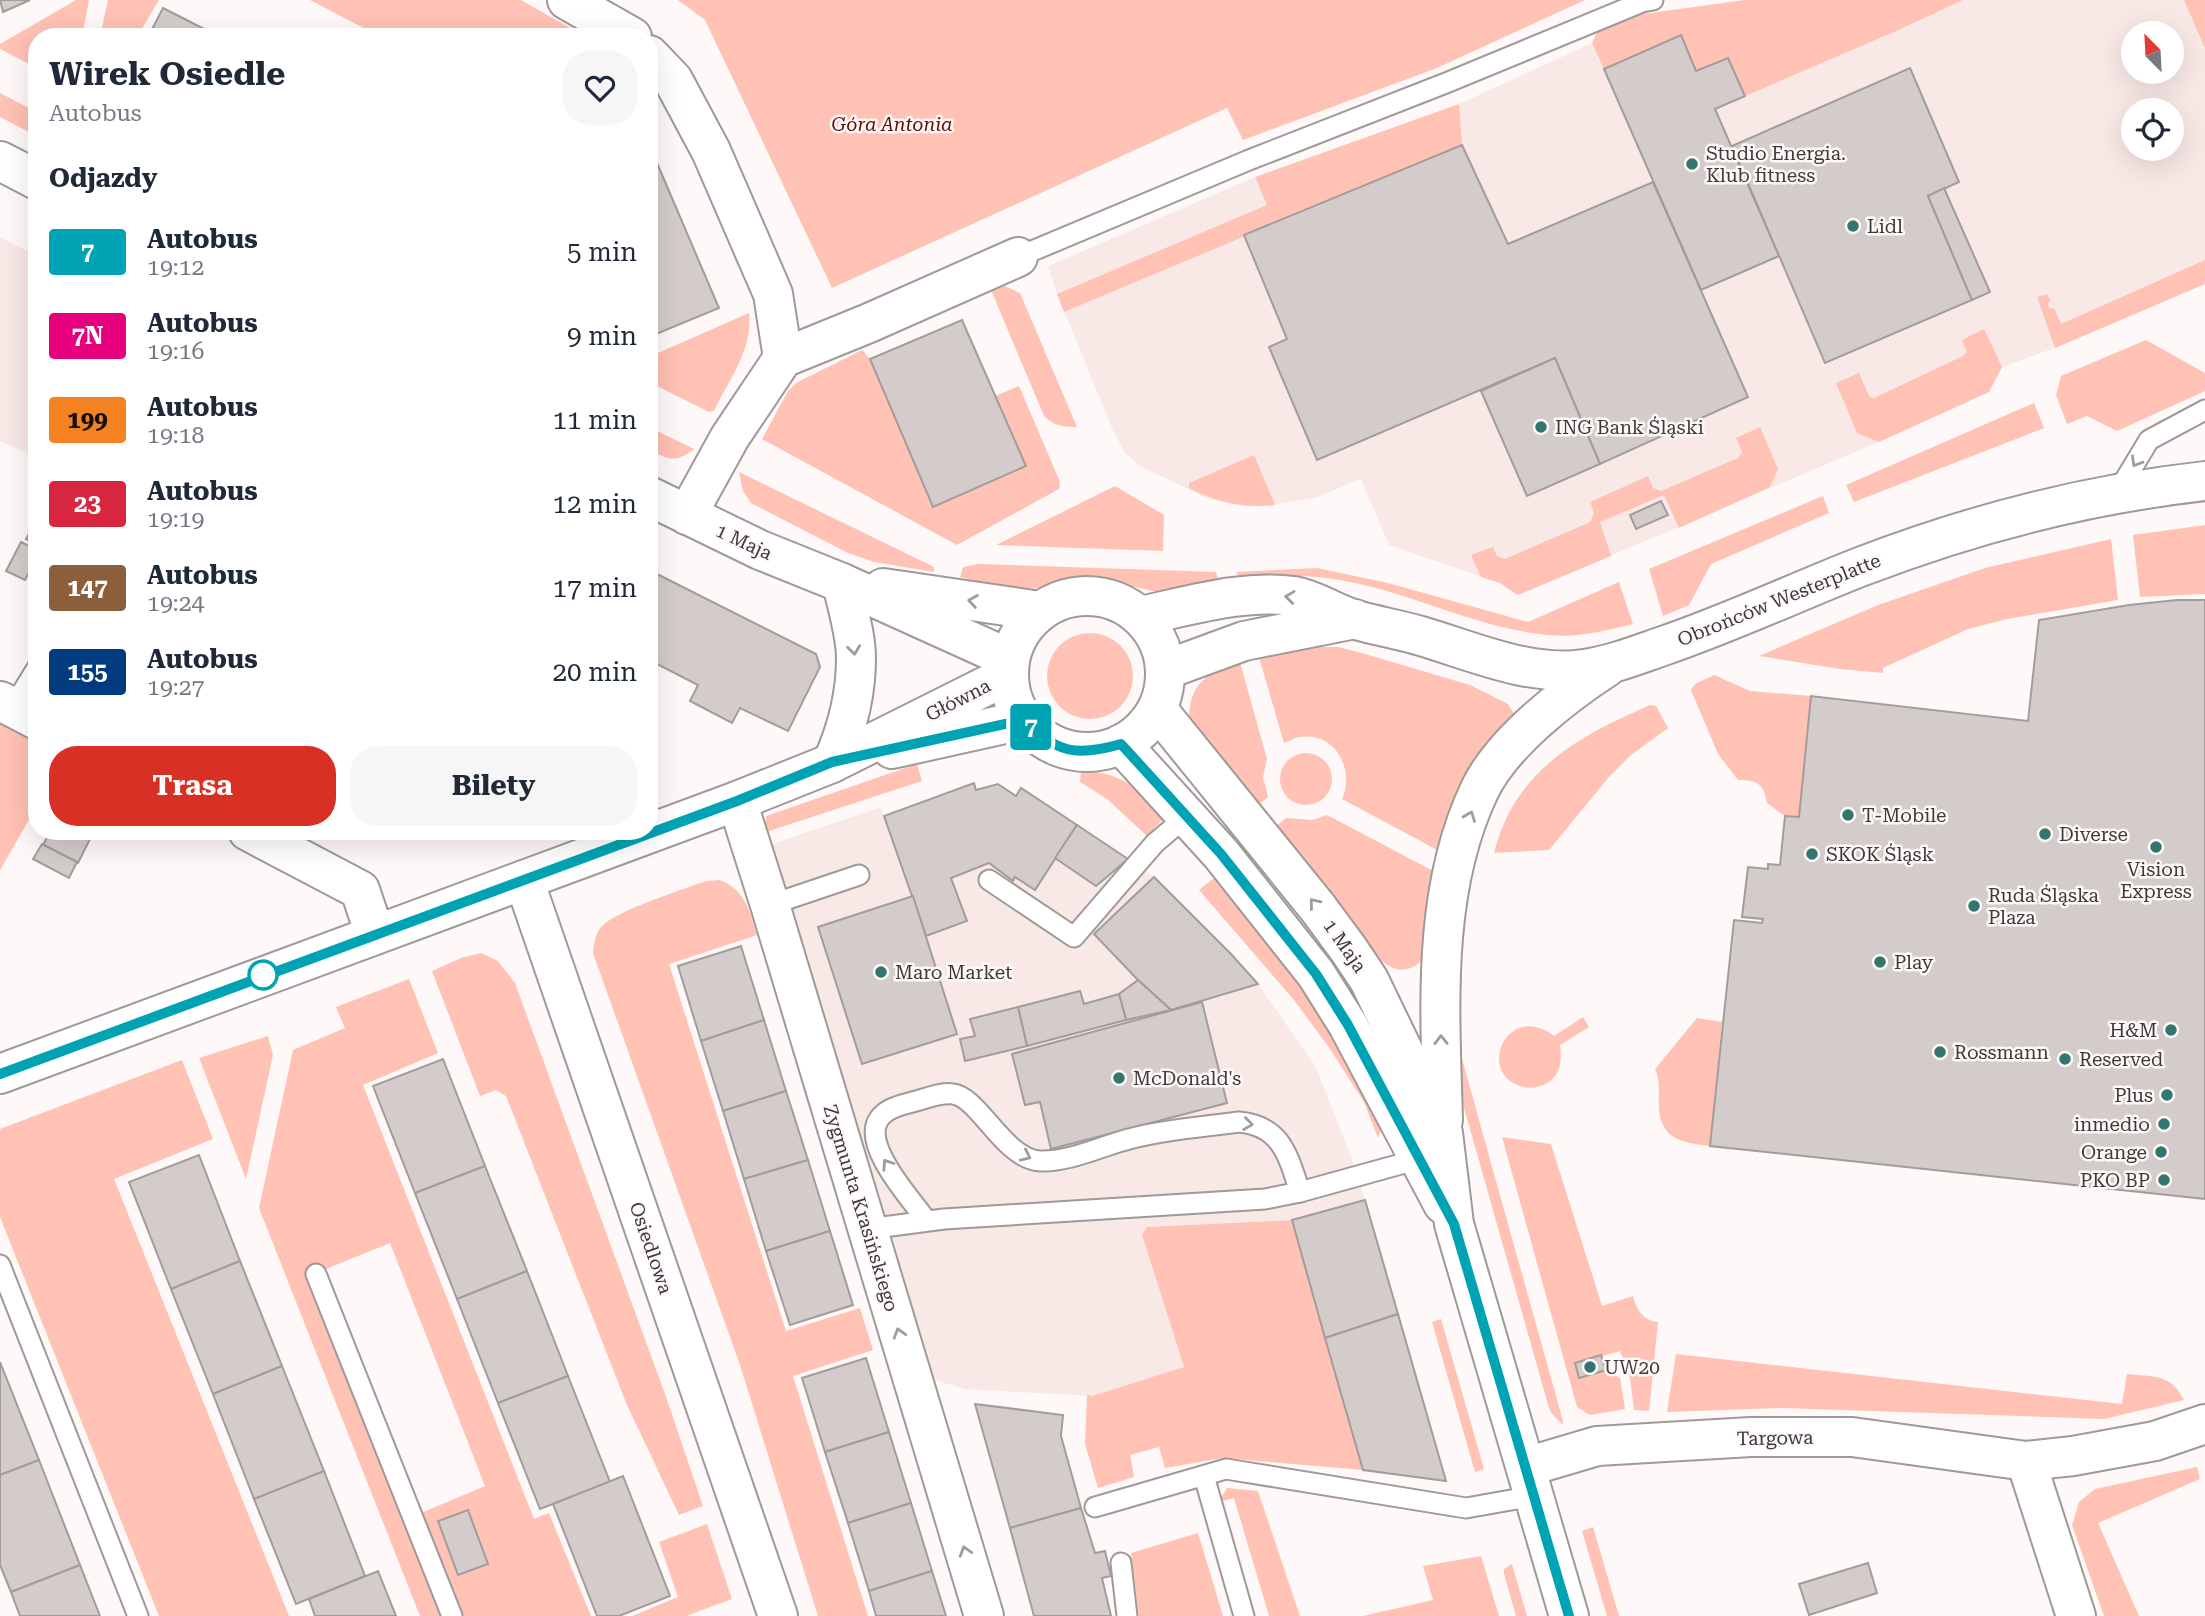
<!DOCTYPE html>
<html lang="pl">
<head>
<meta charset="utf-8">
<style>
	body { margin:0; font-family:"Roboto Serif",serif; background:#f6f6f7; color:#1f2937; height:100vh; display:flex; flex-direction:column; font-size:26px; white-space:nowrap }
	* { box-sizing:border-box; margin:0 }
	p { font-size:23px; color:#747a83 }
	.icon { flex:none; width:38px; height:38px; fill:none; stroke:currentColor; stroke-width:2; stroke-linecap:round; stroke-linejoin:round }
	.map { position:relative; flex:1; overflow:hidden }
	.details { position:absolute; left:28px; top:28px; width:630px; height:812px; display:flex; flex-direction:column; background:#fff; border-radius:28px; box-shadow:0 7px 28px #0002 }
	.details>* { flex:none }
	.badge { padding:0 14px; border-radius:5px; font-size:24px; line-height:46px }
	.needle { width:46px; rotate:336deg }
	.tools { position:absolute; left:2121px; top:21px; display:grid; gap:14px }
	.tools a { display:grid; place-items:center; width:63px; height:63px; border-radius:50%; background:#fff; box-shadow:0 7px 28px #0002; font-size:35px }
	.map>.badge { position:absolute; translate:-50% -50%; box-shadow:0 0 0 4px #fff }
	h2 { padding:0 21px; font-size:26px; line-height:63px }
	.round { display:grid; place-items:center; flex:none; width:74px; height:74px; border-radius:28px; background:#f6f6f7 }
	.headline { display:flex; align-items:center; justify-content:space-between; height:119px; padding:0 21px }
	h1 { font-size:33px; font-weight:700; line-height:52px }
	.action { display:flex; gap:14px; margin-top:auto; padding:14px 21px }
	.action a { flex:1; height:80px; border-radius:28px; background:#d93025; color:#fff; font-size:28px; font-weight:700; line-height:80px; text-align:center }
	.action a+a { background:#f6f6f7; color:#1f2937 }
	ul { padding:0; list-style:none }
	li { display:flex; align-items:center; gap:21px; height:84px; padding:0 21px }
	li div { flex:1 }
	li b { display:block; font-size:26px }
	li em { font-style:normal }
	li .badge { min-width:77px; font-weight:700; text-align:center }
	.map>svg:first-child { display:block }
</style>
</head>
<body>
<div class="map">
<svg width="2205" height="1616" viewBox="0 0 2205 1616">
	<rect width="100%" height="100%" fill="#fef9f8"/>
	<g fill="#f9e9e6" fill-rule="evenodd">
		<path d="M1745 0H2205V284L2055 348 2002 367 1989 392 1879 442 1518 595 1500 583 1389 545 1361 479 1315 498 1267 506 1236 504 1207 498 1142 467 1126 454 1114 433 1057 294 1048 266 1255 177 1459 104 1592 43 1598 31 1619 22 1643 14ZM2133 33H2172V72H2133ZM2133 110H2172V149H2133Z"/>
		<path d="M0 237 37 256V458L0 441Z"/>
		<path d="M974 783 976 789 998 784 1016 796 1021 788 1154 877 1258 984 1316 1067 1351 1156 1365 1200 1292 1220 1147 1227 1142 1235 1184 1367 1092 1396 965 1389 924 1377 769 845 881 807 884 815Z"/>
	</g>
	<g fill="#ffc2b4">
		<path d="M76 0H89L82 37H37V68L0 49V44Z"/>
		<path d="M108 0H159L137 37H100Z"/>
		<path d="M310 0H521L586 37H381Z"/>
		<path d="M678 0H1585L1437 68 1243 140 1227 108 832 288 705 20Z"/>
		<path d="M1745 0H1963L1894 32 1745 96 1728 58 1696 71 1681 36 1604 69 1592 43 1598 31 1643 14Z"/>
		<path d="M2184 0H2205V48Z"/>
		<path d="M0 93 37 112V136L0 117Z"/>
		<path d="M1459 104 1462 145 1064 312 1057 294 1267 205 1255 177Z"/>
		<path d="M2205 260V284L2055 348 2037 297 2047 294 2051 301 2047 303 2050 309 2054 308 2061 324Z"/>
		<path d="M1005 286 1020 293 1077 427C1063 427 1054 426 1044 416L991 290Z"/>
		<path d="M749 313C753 350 729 379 714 411L709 412 649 382V357Z"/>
		<path d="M1984 329 2002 367 1989 392 1879 442 1857 433 1836 383 1859 373 1869 396 1874 398 1963 356 1967 352 1962 340Z"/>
		<path d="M2146 340 2205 373V391L2117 431 2087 416 2067 424 2056 395 2061 376Z"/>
		<path d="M862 350 870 359 933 506 1026 466 995 396 1019 386 1060 482 1059 489 957 545 762 439 788 391 796 383Z"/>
		<path d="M2034 403 2044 428 1854 502 1846 485Z"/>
		<path d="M649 427 694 449C676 464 668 459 649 450Z"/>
		<path d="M1760 427 1778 469 1770 487 1679 528 1664 495 1600 522 1611 556 1518 595 1500 583 1481 577 1471 555 1493 547 1497 556 1505 559 1590 522 1594 513 1590 502 1648 476 1653 488 1661 491 1738 458 1742 452 1736 438Z"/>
		<path d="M1254 455 1275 505C1245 509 1215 502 1189 488V483Z"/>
		<path d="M739 472 934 567V572L874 562 848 553 751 503 743 491Z"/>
		<path d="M1115 486 1164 515 1163 551 996 545Z"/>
		<path d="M1823 496 1829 513 1711 564 1689 605 1663 616 1649 569Z"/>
		<path d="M2205 525V594L2140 597 2133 535Z"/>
		<path d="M2111 539 2118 600 2007 619 1968 629 1883 668V673L1840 669 1759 656 1878 605 1985 568Z"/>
		<path d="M978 564 1216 572 1220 585 1161 593 1098 578 1070 579 1042 588 1027 589 992 585 960 577 963 567Z"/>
		<path d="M1317 568 1388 583 1528 622 1619 582 1633 624C1605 631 1577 638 1548 635 1472 628 1402 587 1326 578 1297 574 1269 577 1241 582L1236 572Z"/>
		<circle cx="1090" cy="676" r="43"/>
		<path d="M1308 647H1338L1362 653 1470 685 1508 704 1517 719 1443 853 1342 799C1355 770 1336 731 1299 737 1294 738 1289 741 1284 743L1258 654Z"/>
		<path d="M1239 659 1267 759 1263 777 1268 797 1253 809 1189 721C1189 681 1208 675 1239 659Z"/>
		<path d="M1714 675 1750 691 1811 696 1799 817 1785 816 1767 803C1764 784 1758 780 1738 780L1718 754 1691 690 1695 684Z"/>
		<path d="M1650 705 1656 706 1668 728 1631 755 1609 777 1549 850 1494 853C1515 770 1577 737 1650 705Z"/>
		<path d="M0 722 37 741V806L0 870Z"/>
		<circle cx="1306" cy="779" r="26"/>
		<path d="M917 764 922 781 766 832V816Z"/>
		<path d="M1081 770C1122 773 1138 788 1167 815L1147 836 1107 799 1080 782Z"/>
		<path d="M1327 815 1439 874 1426 956C1413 972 1397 974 1382 961L1271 830 1286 818 1312 820Z"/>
		<path d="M1219 874 1299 975 1382 1127 1378 1138 1364 1102 1328 1046 1294 1000 1199 890Z"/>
		<path d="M720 880C746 891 749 910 757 935L669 964 786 1331 860 1308 873 1350 793 1376 868 1616H818L740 1365 593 953C594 945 595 934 601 927 617 910 682 890 706 881Z"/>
		<path d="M481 953 498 961 515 983 665 1394 703 1506 679 1515 627 1405 506 1096 496 1090 480 1096 432 971 461 958Z"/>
		<path d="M409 979 438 1053 363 1085 534 1519 549 1513 591 1616H461L421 1513 485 1486 390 1243 321 1271 445 1616H420L259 1208 293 1050 345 1028 336 1007Z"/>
		<path d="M1583 1017 1589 1027 1560 1045C1562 1060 1561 1075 1547 1083 1539 1088 1529 1089 1520 1086 1476 1071 1508 1001 1554 1036Z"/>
		<path d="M1697 1018 1722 1022 1710 1146C1684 1143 1660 1140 1659 1107 1658 1093 1661 1082 1655 1069Z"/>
		<path d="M1452 1023 1563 1421V1425L1552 1414 1549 1408 1455 1076Z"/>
		<path d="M268 1036 273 1055 246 1179 199 1058Z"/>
		<path d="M182 1060 213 1139 114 1179 289 1616H159L0 1217V1129Z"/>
		<path d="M1502 1137 1551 1144 1602 1306 1633 1296C1637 1310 1642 1320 1658 1322L1649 1411 1634 1410 1630 1378 1620 1351 1575 1364 1579 1378 1606 1370 1620 1378 1625 1409 1590 1415 1577 1407Z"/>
		<path d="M1292 1220 1363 1470 1223 1458 1165 1468 1159 1447 1130 1455 1134 1477 1098 1488 1085 1444 1087 1395 1092 1396 1184 1367 1142 1235 1147 1227Z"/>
		<path d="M1441 1319 1484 1469 1475 1472 1432 1322Z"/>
		<path d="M1676 1354 2122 1404 2127 1374C2154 1377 2170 1373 2184 1400L2104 1419 1783 1408 1667 1412Z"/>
		<path d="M2197 1467 2200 1479 2098 1523 2139 1616H2104L2072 1525 2079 1502 2095 1489Z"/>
		<path d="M1227 1488 1258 1491 1300 1616H1269L1234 1498 1218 1502Z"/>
		<path d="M707 1524 732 1599 686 1616H632L678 1597 659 1542Z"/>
		<path d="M1593 1527 1619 1616H1607L1582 1531Z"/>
		<path d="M1198 1533 1223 1616H1139L1131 1553Z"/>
		<path d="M1481 1556 1499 1616H1363L1433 1600 1423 1566Z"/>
		<path d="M1512 1564 1527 1616H1516L1504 1574V1569Z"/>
	</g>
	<g fill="#d3ccca" stroke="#a29c9b" stroke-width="2">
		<path d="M0 0H30L3 12Z"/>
		<path d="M163 8 220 37H148Z"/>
		<path d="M1681 35 1696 71 1728 58 1745 96 1715 109 1779 256 1701 290 1604 69Z"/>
		<path d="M1910 68 1959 182 1928 196 1972 300 1825 363 1732 146Z"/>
		<path d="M1462 145 1508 244 1653 182 1748 397 1600 464 1555 358 1317 460 1269 347 1287 339 1244 235Z"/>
		<path d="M657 163 719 308 649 337V166Z"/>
		<path d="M1944 188 1990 292 1972 300 1928 196Z"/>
		<path d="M962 320 1026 466 933 507 870 359Z"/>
		<path d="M1555 358 1600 464 1527 496 1481 391Z"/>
		<path d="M1661 501 1668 515 1636 529 1630 515Z"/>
		<path d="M36 521 37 522V545L26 539Z"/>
		<path d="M21 542 37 550V558L25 580 6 571Z"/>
		<path d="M37 563V584L29 580Z"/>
		<path d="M649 570 816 654 820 667 788 731 740 708 732 723 690 701 698 685 649 660Z"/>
		<path d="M2177 600H2205V1199L1710 1146 1734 920 1762 923 1763 919 1742 917 1748 867 1768 869V864L1780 865 1785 816 1799 817 1811 696 2028 721 2039 620 2129 605Z"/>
		<path d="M974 783 976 790 998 784 1016 796 1021 788 1077 825 1035 890 1015 877 1013 881 989 863 951 878 967 921 926 936 884 816Z"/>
		<path d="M1077 825 1128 859 1096 886 1055 858Z"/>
		<path d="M50 831H94L78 863 43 845Z"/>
		<path d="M42 844 77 862 69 878 33 859Z"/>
		<path d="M1154 877 1231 954 1258 984 1171 1010 1138 980 1094 934Z"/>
		<path d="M913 896 957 1034 862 1064 818 927Z"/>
		<path d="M741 946 764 1020 701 1041 678 966Z"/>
		<path d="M1138 980 1171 1010 1126 1020 1119 994Z"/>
		<path d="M1080 991 1084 1004 1119 994 1126 1020 1027 1046 1018 1007Z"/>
		<path d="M1202 1002 1227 1103 1051 1149 1040 1102 1025 1105 1012 1054Z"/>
		<path d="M1018 1007 1027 1046 965 1061 960 1039 975 1036 970 1019Z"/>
		<path d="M764 1020 786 1091 723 1111 701 1041Z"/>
		<path d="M443 1059 485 1166 415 1193 373 1086Z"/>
		<path d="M786 1091 808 1160 744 1179 723 1111Z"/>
		<path d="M199 1155 240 1261 171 1289 129 1182Z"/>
		<path d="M808 1160 830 1231 766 1251 744 1179Z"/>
		<path d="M485 1166 527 1271 457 1299 415 1193Z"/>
		<path d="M1365 1200 1398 1314 1325 1338 1292 1220Z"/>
		<path d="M830 1231 853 1305 790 1325 766 1251Z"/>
		<path d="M240 1261 282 1366 213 1394 171 1289Z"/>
		<path d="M527 1271 568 1376 498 1403 457 1299Z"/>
		<path d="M1398 1314 1446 1481 1363 1470 1325 1338Z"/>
		<path d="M1601 1355 1606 1370 1579 1378 1575 1363Z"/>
		<path d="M866 1358 889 1432 825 1452 802 1378Z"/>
		<path d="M0 1362 39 1460 0 1475Z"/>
		<path d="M282 1366 324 1471 254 1499 213 1394Z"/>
		<path d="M568 1376 610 1482 540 1509 498 1403Z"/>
		<path d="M975 1404 1063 1415 1061 1436 1081 1508 1010 1528Z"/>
		<path d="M889 1432 911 1503 848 1523 825 1452Z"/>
		<path d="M39 1460 80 1565 11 1592 0 1565V1475Z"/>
		<path d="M324 1471 365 1576 296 1604 254 1499Z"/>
		<path d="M623 1476 670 1596 619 1616H597L553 1504Z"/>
		<path d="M911 1503 932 1571 869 1591 848 1523Z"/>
		<path d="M1081 1508 1095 1553 1105 1551 1111 1576 1102 1578 1111 1616H1034L1010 1528Z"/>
		<path d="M468 1510 488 1564 458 1575 438 1521Z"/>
		<path d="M1868 1563 1877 1593 1809 1615 1799 1584Z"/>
		<path d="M80 1565 100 1616H20L11 1592Z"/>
		<path d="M378 1571 396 1616H315L309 1599Z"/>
		<path d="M932 1571 946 1616H876L869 1591Z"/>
	</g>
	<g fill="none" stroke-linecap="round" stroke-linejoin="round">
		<g stroke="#9f9997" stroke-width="23">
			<g id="lane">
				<path d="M1018 257 1249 160 1446 83 1642 2 1653 0"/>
				<path d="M2117 493 2149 440 2205 410"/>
				<path d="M13 707 37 668"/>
				<path d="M989 880 1074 937 1155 843 1187 816"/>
				<path d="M770 905 859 875"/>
				<path d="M926 1220C911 1199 861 1145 879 1119 887 1107 903 1105 916 1101 928 1098 941 1092 953 1094 979 1097 1004 1159 1040 1161 1071 1162 1103 1145 1133 1138 1167 1129 1204 1127 1239 1122 1282 1126 1288 1156 1300 1192"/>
				<path d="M868 1229 944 1219 1265 1199 1300 1192 1419 1159"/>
				<path d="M0 1265 138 1616"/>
				<path d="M316 1274 452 1616"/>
				<path d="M1204 1476 1244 1616"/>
				<path d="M1095 1507 1226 1469 1466 1508 1534 1496"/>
				<path d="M1121 1563 1127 1616"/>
			</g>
		</g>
		<g stroke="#9f9997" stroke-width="42">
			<g id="street">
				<path d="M567 0 632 37"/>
				<path d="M649 55 673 80 711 151 773 294 783 358"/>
				<path d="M687 515 730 437 783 358 869 323 1018 257"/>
				<path d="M0 701 37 720"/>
				<path d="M737 801 770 905 984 1616"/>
				<path d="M248 831 360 890 375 935"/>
				<path d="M524 880 778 1616"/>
				<path d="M2026 1461 2073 1456 2155 1441 2205 1424"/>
				<path d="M1526 1467 1597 1446 1751 1437H1852L2026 1461 2076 1616"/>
			</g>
		</g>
		<g stroke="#9f9997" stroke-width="42">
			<g id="secondary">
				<path d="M0 161 37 180"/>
				<path d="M649 496 760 550 842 583 1010 659"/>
				<path d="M883 588 1040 611"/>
				<circle cx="1087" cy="674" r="78"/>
				<path d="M1140 616C1189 606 1243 589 1294 596 1316 600 1335 614 1356 620 1378 626 1400 630 1421 636 1472 651 1529 677 1584 669 1612 665 1637 655 1663 646 1730 623 1794 593 1860 567 1969 525 2088 494 2205 481"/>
				<path d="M1165 670 1244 641 1355 619"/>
				<path d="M1157 709 1318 908 1349 950 1369 980 1383 1009 1443 1133 1454 1224 1569 1616"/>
				<path d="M1121 744 1221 854 1316 974 1348 1025 1443 1204"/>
				<path d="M892 749 1023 720"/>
				<path d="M832 763C847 730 856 694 856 658 856 634 847 607 842 583"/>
				<path d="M0 1074 737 801 832 763 1008 675"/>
				<path d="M1443 1120C1440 1010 1431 891 1480 789 1503 742 1564 695 1607 667"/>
			</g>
		</g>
		<use href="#lane" stroke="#fff" stroke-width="19"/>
		<use href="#street" stroke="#fff" stroke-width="38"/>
		<use href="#secondary" stroke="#fff" stroke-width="38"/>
	</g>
	<defs><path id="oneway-chevron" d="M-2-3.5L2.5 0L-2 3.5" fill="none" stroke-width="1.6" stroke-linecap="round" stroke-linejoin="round" transform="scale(1.75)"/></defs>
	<g stroke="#9e9c9c">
		<use href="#oneway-chevron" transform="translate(2136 462) rotate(121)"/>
		<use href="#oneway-chevron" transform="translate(1290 597) rotate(-173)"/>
		<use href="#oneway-chevron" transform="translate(973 601) rotate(-171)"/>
		<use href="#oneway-chevron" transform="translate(854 650) rotate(83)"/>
		<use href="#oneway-chevron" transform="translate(1470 816) rotate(-69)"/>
		<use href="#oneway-chevron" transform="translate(1314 903) rotate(-129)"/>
		<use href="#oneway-chevron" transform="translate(1441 1040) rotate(-91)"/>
		<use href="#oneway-chevron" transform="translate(1248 1124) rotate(8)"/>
		<use href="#oneway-chevron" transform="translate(1026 1156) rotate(25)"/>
		<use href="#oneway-chevron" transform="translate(887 1164) rotate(-124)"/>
		<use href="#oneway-chevron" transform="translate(899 1333) rotate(-107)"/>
		<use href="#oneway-chevron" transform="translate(965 1551) rotate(-107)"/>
	</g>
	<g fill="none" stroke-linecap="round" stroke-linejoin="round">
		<g stroke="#fff" stroke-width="16">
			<path id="line" d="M0 1074 737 801 832 762 1023 720C1057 753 1076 757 1121 744L1221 854 1316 974 1348 1025 1454 1224 1569 1616"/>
		</g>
		<use href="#line" stroke="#00a3b4" stroke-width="10"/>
	</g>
	<g fill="#31776d" stroke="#fef9f8" stroke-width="2.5">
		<circle cx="1692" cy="164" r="7"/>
		<circle cx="1853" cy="226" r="7"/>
		<circle cx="1541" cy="427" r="7"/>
		<circle cx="1848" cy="815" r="7"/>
		<circle cx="2045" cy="834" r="7"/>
		<circle cx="2156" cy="847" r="7"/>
		<circle cx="1812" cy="854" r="7"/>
		<circle cx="1974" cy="906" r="7"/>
		<circle cx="1880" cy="962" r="7"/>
		<circle cx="881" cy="972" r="7"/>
		<circle cx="2171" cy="1030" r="7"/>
		<circle cx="1940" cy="1052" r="7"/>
		<circle cx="2065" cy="1059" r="7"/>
		<circle cx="1119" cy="1078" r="7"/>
		<circle cx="2167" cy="1095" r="7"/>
		<circle cx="2164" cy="1124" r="7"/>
		<circle cx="2161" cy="1152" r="7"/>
		<circle cx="2164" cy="1180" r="7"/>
		<circle cx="1590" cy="1367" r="7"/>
	</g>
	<circle fill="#fff" stroke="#00a3b4" stroke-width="3.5" cx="263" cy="975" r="14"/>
	<g text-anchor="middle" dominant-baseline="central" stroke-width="5" stroke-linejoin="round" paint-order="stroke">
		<g font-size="19" font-style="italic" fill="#600e00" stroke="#fef9f8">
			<text x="892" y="124">Góra Antonia</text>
		</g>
		<g font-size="19" fill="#3d3a39" stroke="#fef9f8" text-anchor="start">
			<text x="1706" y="153">Studio Energia.<tspan x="1706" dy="22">Klub fitness</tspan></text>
			<text x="1867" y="226">Lidl</text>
			<text x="1555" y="427">ING Bank Śląski</text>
			<text x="1862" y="815">T-Mobile</text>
			<text x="2059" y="834">Diverse</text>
			<text x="1826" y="854">SKOK Śląsk</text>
			<text x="2156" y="869" text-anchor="middle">Vision<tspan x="2156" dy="22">Express</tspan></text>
			<text x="1988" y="895">Ruda Śląska<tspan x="1988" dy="22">Plaza</tspan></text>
			<text x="1894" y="962">Play</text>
			<text x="895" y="972">Maro Market</text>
			<text x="2157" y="1030" text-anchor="end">H&amp;M</text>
			<text x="1954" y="1052">Rossmann</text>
			<text x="2079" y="1059">Reserved</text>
			<text x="1133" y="1078">McDonald's</text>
			<text x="2153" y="1095" text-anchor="end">Plus</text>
			<text x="2150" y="1124" text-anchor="end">inmedio</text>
			<text x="2147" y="1152" text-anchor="end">Orange</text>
			<text x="2150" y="1180" text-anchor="end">PKO BP</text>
			<text x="1604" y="1367">UW20</text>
		</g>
		<g font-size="19" fill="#3d3a39" stroke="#fef9f8">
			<text transform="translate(744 542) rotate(25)">1 Maja</text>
			<text transform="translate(1779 600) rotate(-22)">Obrońców Westerplatte</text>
			<text transform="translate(958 700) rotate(-27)">Główna</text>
			<text transform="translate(1345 946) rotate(55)">1 Maja</text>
			<text transform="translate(861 1208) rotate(73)">Zygmunta Krasińskiego</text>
			<text transform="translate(651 1248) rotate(71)">Osiedlowa</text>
			<text transform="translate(1775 1438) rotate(-1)">Targowa</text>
		</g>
	</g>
</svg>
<div class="tools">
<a><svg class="needle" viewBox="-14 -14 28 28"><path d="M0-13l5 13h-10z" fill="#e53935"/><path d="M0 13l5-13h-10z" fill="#747a83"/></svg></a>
<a><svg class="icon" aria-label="locate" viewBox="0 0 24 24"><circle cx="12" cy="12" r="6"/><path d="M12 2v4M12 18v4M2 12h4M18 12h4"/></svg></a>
</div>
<b class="badge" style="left:1031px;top:727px;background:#00a3b4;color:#fff">7</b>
<section class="details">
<div class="headline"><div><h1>Wirek Osiedle</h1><p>Autobus</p></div><a class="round"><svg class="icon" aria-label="heart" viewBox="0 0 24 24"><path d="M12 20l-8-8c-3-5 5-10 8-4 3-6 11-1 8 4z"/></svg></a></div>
<h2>Odjazdy</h2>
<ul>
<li><span class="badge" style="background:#00a3b4;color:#fff">7</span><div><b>Autobus</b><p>19:12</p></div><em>5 min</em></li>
<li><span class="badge" style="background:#e6007e;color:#fff">7N</span><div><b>Autobus</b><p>19:16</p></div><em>9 min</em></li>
<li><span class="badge" style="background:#f58220;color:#111">199</span><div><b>Autobus</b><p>19:18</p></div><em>11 min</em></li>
<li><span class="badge" style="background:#d7263d;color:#fff">23</span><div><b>Autobus</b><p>19:19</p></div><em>12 min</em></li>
<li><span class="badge" style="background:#8b5e3c;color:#fff">147</span><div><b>Autobus</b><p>19:24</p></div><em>17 min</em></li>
<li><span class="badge" style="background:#003b80;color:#fff">155</span><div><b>Autobus</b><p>19:27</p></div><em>20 min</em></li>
</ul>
<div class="action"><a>Trasa</a><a>Bilety</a></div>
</section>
</div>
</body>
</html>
